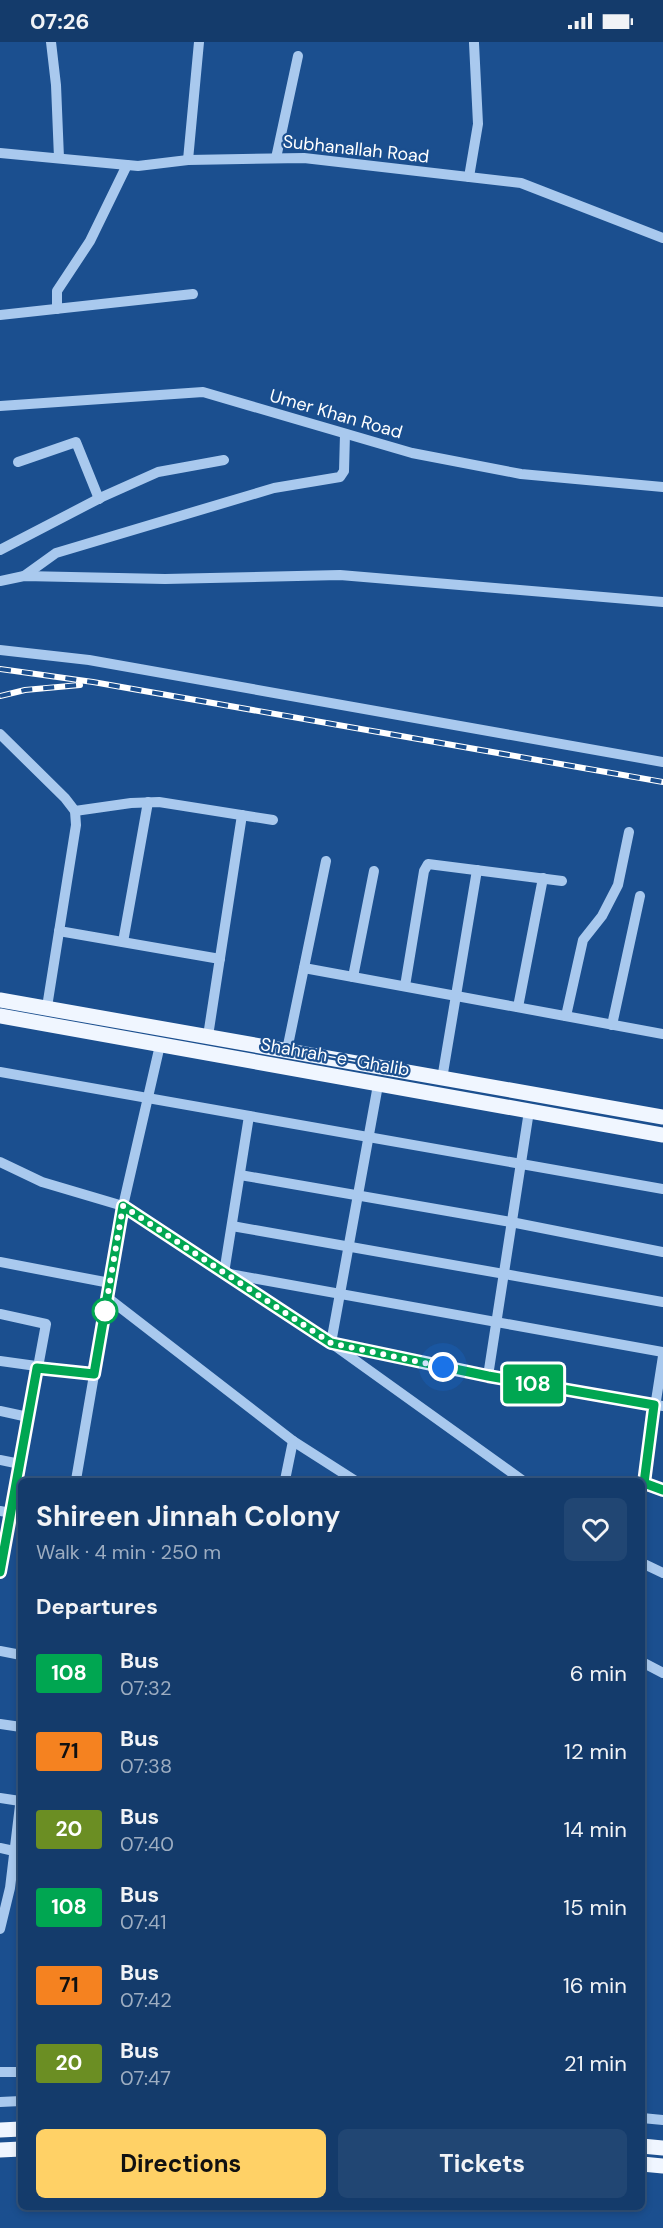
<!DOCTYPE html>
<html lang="en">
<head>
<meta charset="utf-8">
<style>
	body { margin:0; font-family:"DM Sans",sans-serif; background:#214673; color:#f1f3f6; height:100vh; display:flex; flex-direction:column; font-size:22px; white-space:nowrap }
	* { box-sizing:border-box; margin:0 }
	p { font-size:20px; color:#9dadc1 }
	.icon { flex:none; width:33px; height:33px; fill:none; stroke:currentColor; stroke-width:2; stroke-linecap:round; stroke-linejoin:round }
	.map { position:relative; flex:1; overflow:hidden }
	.drawer { position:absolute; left:18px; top:1436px; width:627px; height:732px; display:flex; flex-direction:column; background:#143b6b; border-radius:9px; box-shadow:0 3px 9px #0003,0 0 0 2px #33557e }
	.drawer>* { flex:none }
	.badge { padding:0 12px; border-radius:4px; font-size:21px; line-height:39px }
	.you { position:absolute; width:30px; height:30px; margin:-15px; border:4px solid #fff; border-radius:50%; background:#1a73e8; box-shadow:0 0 0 9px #1a73e833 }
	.map>.badge { position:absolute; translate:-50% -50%; box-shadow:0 0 0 3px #fff }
	h2 { padding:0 18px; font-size:22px; line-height:54px }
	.round { display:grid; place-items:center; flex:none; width:63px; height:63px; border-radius:9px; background:#214673 }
	.overview { display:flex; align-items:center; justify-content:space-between; height:102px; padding:0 18px }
	h1 { font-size:28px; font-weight:700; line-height:45px }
	.action { display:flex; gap:12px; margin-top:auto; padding:12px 18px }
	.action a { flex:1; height:69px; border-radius:9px; background:#ffd166; color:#111; font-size:24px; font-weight:700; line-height:69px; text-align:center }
	.action a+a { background:#214673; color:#f1f3f6 }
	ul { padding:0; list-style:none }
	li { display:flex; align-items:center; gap:18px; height:78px; padding:0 18px }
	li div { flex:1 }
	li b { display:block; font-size:22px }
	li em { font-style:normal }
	li .badge { min-width:66px; font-weight:700; text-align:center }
	.status { display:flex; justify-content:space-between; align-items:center; height:42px; padding:0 30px; background:#143b6b; direction:ltr }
	.status svg { height:16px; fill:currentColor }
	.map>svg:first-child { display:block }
</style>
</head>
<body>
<div class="status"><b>07:26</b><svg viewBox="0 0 49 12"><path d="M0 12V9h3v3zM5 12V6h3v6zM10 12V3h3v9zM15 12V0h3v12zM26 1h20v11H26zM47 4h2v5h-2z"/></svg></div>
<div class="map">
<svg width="663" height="2186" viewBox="0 0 663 2186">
	<rect width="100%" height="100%" fill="#1b4f8f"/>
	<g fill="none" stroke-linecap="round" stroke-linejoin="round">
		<g stroke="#a9c9ee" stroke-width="10">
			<path d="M51 0 56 43 59 116"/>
			<path d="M0 111 138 124 188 118 304 116 521 141 663 196"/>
			<path d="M276 116 298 14"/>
			<path d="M188 118 199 0"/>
			<path d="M469 135 478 82 474 1"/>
			<path d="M57 267V249L90 199 127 123"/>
			<path d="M0 273 193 252"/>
			<path d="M0 364 203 350 412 411 521 432 663 445"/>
			<path d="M18 420 76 400 99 457"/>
			<path d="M0 508 102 455 158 430 224 418"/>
			<path d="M24 534 56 511 274 446 340 435 344 429 345 392"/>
			<path d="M0 539 24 534 165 537 340 533 663 560"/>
			<path d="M0 608 89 618 663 720"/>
			<path d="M0 692 65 756 75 769 76 783 47 965"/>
			<path d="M75 769 131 761 159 760 273 778"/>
			<path d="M59 889 220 917"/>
			<path d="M123 900 148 760"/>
			<path d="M304 926 663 992"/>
			<path d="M353 935 374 829"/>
			<path d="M405 944 424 829 428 822 562 839"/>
			<path d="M518 965 543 836"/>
			<path d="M566 974 583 898 602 874 618 843 629 790"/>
			<path d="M612 983 640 854"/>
			<path d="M208 994 242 773"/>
			<path d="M287 1008 326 819"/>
			<path d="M0 1030 663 1147"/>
			<path d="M442 1037 477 828"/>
			<path d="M378 1043 331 1301 488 1334 663 1364"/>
			<path d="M249 1074 224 1231 663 1310"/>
			<path d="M0 1120 42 1140 123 1164 331 1301 522 1438"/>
			<path d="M240 1133 511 1180 663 1210"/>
			<path d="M232 1184 663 1260"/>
			<path d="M0 1220 110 1241"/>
			<path d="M108 1256 293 1399 354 1438"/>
			<path d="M0 1272 46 1282 0 1530"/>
			<path d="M0 1319 94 1332"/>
			<path d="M488 1334 529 1069"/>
			<path d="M0 1369 28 1375"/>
			<path d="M0 1418 20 1422"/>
			<path d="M76 1438 123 1164 160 1003"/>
			<path d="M285 1438 293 1399"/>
			<path d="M643 1441 663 1448"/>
			<path d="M642 1448 663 1314"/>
			<path d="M0 1469 21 1473"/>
			<path d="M642 1521 663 1531"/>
			<path d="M0 1609 21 1613"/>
			<path d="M642 1620 663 1631"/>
			<path d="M0 1682 21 1685"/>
			<path d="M0 1756 20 1759"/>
			<path d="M0 1806 14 1809"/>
			<path d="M0 1887 10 1846 21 1755"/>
			<path d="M0 2030H21"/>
			<path d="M0 2060 21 2059"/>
			<path d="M642 2076 663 2078"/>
		</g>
		<g stroke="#f0f6ff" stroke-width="15">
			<path d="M0 958 663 1075"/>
			<path d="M0 974 663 1093"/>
			<path d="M0 2088 21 2087"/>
			<path d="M642 2104 663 2106"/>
			<path d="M0 2108 21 2107"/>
			<path d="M642 2122 663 2124"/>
		</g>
		<g stroke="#fff" stroke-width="6">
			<g id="rail">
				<path d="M0 627 93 640 663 740"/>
				<path d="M0 654 25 648 80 643"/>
			</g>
		</g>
		<use href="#rail" stroke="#1b4f8f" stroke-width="4" stroke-dasharray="11" stroke-linecap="butt"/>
	</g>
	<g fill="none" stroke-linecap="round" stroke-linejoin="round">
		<g stroke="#fff" stroke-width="14">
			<path id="line" d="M0 1530 37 1326 94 1332 123 1164 331 1301 488 1334 654 1363 644 1441 663 1448"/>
		</g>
		<use href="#line" stroke="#00a651" stroke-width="9"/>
		<path stroke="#fff" stroke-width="6" stroke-dasharray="0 10.8" d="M105 1269 104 1275 123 1164 331 1301 443 1325"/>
	</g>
	<circle fill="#fff" stroke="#00a651" stroke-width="3" cx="105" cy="1269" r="12"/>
	<g text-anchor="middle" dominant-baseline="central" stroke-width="4.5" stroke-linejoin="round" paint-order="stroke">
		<g font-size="18" fill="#fff" stroke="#1b4f8f">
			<text transform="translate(356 107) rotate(6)">Subhanallah Road</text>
			<text transform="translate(336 372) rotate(16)">Umer Khan Road</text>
			<text transform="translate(335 1015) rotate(10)">Shahrah-e-Ghalib</text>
		</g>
	</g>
</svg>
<div class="you" style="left:443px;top:1325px"></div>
<b class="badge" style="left:533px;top:1342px;background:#00a651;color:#fff">108</b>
<section class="drawer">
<div class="overview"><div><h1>Shireen Jinnah Colony</h1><p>Walk · 4 min · 250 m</p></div><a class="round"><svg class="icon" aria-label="heart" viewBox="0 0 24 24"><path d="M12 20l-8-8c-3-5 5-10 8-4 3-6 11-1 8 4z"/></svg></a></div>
<h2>Departures</h2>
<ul>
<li><span class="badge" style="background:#00a651;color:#fff">108</span><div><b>Bus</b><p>07:32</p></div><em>6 min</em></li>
<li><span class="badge" style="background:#f58220;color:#111">71</span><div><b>Bus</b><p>07:38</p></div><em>12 min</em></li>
<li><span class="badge" style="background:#6b8e23;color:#fff">20</span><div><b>Bus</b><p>07:40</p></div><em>14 min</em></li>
<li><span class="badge" style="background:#00a651;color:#fff">108</span><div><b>Bus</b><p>07:41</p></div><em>15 min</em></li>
<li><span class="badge" style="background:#f58220;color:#111">71</span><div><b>Bus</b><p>07:42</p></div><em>16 min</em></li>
<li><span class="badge" style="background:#6b8e23;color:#fff">20</span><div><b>Bus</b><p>07:47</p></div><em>21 min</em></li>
</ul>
<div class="action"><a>Directions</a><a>Tickets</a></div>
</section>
</div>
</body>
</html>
